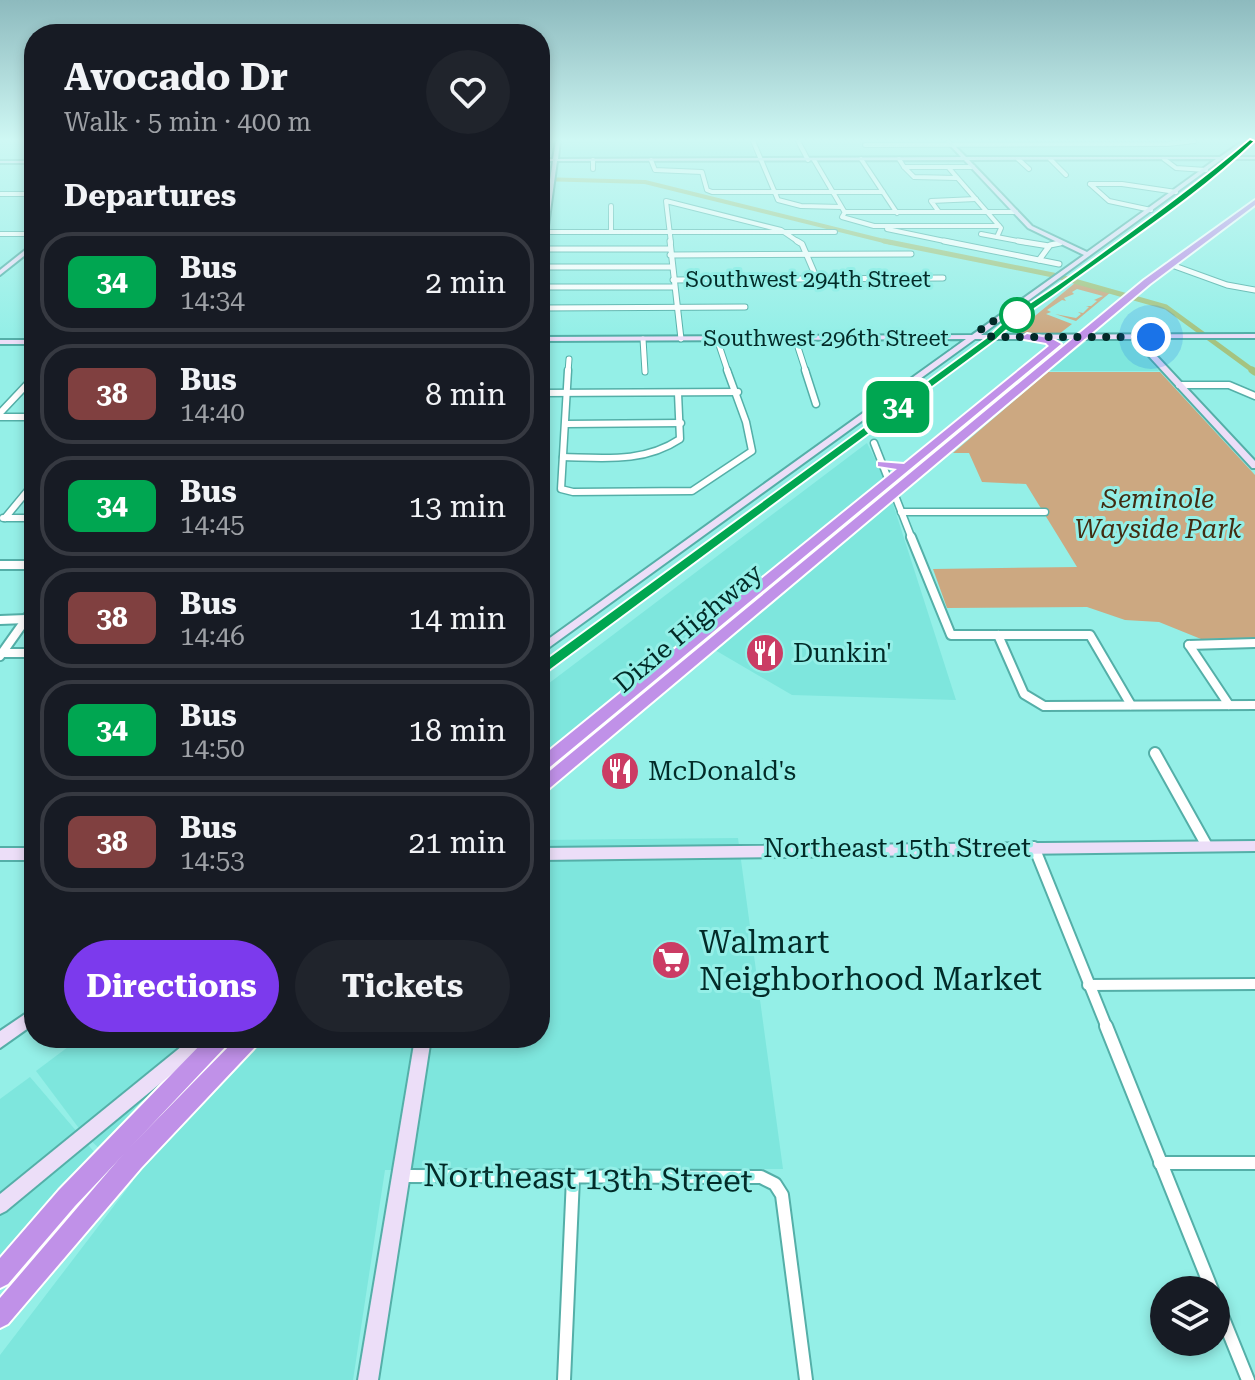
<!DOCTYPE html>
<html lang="en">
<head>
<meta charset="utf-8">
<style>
	body { margin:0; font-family:"Roboto Serif",serif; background:#20242c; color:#f1f3f6; height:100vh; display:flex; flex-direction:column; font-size:30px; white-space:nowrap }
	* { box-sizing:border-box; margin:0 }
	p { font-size:26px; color:#9ea1a6 }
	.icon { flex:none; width:44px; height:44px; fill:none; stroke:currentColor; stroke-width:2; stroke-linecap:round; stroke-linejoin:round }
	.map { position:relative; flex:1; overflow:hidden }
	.drawer { position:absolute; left:24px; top:24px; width:526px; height:1024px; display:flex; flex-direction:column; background:#171b24; border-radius:32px; box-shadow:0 4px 12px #0003 }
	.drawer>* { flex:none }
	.badge { padding:0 16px; border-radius:12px; font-size:28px; line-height:52px }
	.tools { position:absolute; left:1150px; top:1276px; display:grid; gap:16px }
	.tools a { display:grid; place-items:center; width:80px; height:80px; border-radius:50%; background:#171b24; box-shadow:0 4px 12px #0003; font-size:40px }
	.you { position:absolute; width:40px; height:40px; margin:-20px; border:6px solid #fff; border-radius:50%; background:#1a73e8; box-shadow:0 0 0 12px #1a73e833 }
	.map>.badge { position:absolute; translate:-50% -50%; box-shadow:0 0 0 4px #fff }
	h2 { padding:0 40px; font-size:30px; line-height:72px }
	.round { display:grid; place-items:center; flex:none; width:84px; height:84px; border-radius:42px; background:#20242c }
	.summary { display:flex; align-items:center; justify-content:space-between; height:136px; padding:0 40px }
	h1 { font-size:38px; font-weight:700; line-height:60px }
	.button { display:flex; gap:16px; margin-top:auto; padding:16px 40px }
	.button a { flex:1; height:92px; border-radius:48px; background:#7c3aed; color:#fff; font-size:32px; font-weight:700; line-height:92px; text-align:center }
	.button a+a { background:#20242c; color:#f1f3f6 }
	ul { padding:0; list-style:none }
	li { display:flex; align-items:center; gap:24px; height:100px; margin:0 16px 12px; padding:0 24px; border:4px solid #363941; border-radius:32px }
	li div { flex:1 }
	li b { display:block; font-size:30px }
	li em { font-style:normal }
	li .badge { min-width:88px; font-weight:700; text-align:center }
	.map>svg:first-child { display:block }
</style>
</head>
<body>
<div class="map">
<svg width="1255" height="1380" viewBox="0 0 1255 1380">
	<rect width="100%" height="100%" fill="#94efe7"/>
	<g fill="#7ee6dd">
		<path d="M563 141H749L755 156 565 158 561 157Z"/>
		<path d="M1125 339 1134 342 1159 371H1048L1088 340Z"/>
		<path d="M867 443 885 479 956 700 792 695 691 636 540 757V690Z"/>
		<path d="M738 838 783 1169 385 1170 353 1380H0V1355L133 1181 81 1131 36 1071 80 1038H540V840Z"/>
		<path d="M30 1077 96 1154 0 1259V1099Z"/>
	</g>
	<g fill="#cca881">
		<path d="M1075 283 1111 292 1076 321 1055 314 1076 318 1081 314 1078 312 1083 313 1089 307 1086 306H1091L1097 301 1094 300 1103 296 1077 289 1072 292 1074 294 1064 298 1066 301 1062 300 1047 310 1051 312 1046 314 1072 324 1059 334H1013Z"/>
		<path d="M1048 372H1160L1255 475V638L1201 639 1159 622 1125 620 1087 607 947 608 933 569 1077 567 1026 484 982 482 969 453H953Z"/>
	</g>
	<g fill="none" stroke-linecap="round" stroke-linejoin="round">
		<path stroke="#a5c380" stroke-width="4" d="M540 179 645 182 892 243"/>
		<path stroke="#a5c380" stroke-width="5" d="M884 241 1053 275 1166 307 1255 372"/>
		<path stroke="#a5c380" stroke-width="7" d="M1252 370 1255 372"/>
		<g stroke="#54afa8" stroke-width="6">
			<g id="street-far5">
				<path d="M753 141 778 200 801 206 841 207"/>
				<path d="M798 141 808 160"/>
				<path d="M865 145 1168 144 1194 141"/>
				<path d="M861 159 897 213"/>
				<path d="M899 159 904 167H973"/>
				<path d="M1018 159 1029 169"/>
				<path d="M1050 159 1066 175"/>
				<path d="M1164 159 1176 168 1206 170"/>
				<path d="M593 160V169"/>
				<path d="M651 160 655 170 702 172 707 190 712 192H883"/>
				<path d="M814 160 844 211"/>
				<path d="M904 167 914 177 957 178"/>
				<path d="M948 167 1001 228 997 237"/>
				<path d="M1090 184H1122L1176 192"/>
				<path d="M1090 184 1109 201 1151 210"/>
				<path d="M0 194H34"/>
				<path d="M976 199 931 201 939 212H1016"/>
				<path d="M611 206V232"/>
				<path d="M939 212H845L842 217 874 226H999"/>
				<path d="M887 229 954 243"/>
				<path d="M540 232H835"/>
				<path d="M0 234H34"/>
				<path d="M981 234 1029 243"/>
				<path d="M671 243 666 201 781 230 800 243"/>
			</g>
		</g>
		<g stroke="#54afa8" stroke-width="7">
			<g id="street-far4">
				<path d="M670 241 681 339"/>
				<path d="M797 241 802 244 817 279"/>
				<path d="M944 241 1059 264"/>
				<path d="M1018 241 1049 246"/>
				<path d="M542 249H669"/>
				<path d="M670 255 911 254"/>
				<path d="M1039 260 1050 245 1060 243"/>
				<path d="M1169 264 1227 285 1255 290"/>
				<path d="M540 267H671"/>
				<path d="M673 280 943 278"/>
				<path d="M540 287H674"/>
				<path d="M540 308 745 307"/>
				<path d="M795 338 806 372"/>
				<path d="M643 339 645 372"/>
				<path d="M717 339 728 372"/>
				<path d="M568 372 569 359"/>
			</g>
		</g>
		<g stroke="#54afa8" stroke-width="9">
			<g id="street-far3">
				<path d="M568 370 561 489 573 492 692 491 752 451 746 422 727 370"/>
				<path d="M805 370 816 404"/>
				<path d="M1179 385H1229L1255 396"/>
				<path d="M540 393 738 392"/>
				<path d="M0 413 34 377"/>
				<path d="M0 417H34"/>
				<path d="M566 424 681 423"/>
				<path d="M874 443 889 481"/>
				<path d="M563 457C604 458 644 463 680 439L678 393"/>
				<path d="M894 493 912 539"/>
				<path d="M901 512H1045"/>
				<path d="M3 518H34"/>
				<path d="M5 518 34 483"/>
			</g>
		</g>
		<g stroke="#54afa8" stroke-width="12">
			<g id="street-far2">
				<path d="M911 537 951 635H1090L1131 705"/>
				<path d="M0 565H34"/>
				<path d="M0 620 26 619"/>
				<path d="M998 635 1024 694 1044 706 1255 705"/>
				<path d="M1189 645 1229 705"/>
				<path d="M1189 645 1255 643"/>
				<path d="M2 653H34"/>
				<path d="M0 656 34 608"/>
			</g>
		</g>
		<g stroke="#54afa8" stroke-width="14">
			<g id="street-far1">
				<path d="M1155 753 1207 846"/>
				<path d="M1034 847 1107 1028"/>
				<path d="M1088 985 1255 984"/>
			</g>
		</g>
		<g stroke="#54afa8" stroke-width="16">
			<g id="street">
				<path d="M1106 1026 1212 1290"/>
				<path d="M1160 1163H1255"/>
				<path d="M400 1176 761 1177 775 1184 782 1195 806 1380"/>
				<path d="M1216 1301 1248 1380"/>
				<path d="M564 1380 573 1178"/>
			</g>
		</g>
		<g stroke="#54afa8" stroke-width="4">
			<g id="secondary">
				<path d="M556 141H560L558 159 961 157 946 141H950L966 157H1220L1243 141H1247L1226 157H1255V159H1222L981 335 1255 334V338H1140L1255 461V468H1252L1133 339H975L540 654V645L966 339 540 341V337L972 335 1084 255 1028 228 964 160 557 161 543 262 540 264V243L553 161H540V159H553ZM1216 159 1087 252 1032 226 969 160Z"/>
				<rect x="0" y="161" width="34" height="2"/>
				<path d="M34 243V248L0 275V270Z"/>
				<rect x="0" y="340" width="34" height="4"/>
				<path d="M1255 841V851L540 860V848Z"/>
				<rect x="0" y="848" width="34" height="12"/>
				<path d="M34 1008V1024L0 1048V1031Z"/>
				<path d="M192 1038H212L209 1043 6 1211 0 1214V1194Z"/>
				<path d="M415 1038H431L378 1380H358Z"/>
			</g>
		</g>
		<g stroke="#fff" stroke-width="4">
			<g id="highway">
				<path d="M1255 200V205L1150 284 545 792 540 794V779L1144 280Z"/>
				<path d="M1027 334 1052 339 1061 344 545 771 540 773V758L897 469 878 466V462L904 464 1049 346 1046 343 1024 339 1023 337Z"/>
				<path d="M207 1038H230L227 1045 75 1206 8 1284 0 1288V1258L59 1190Z"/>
				<path d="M237 1038H260L257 1045 141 1168 8 1324 0 1328V1298L125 1152Z"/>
			</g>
		</g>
		<use href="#street-far5" stroke="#fff" stroke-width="4"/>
		<use href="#street-far4" stroke="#fff" stroke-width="5"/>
		<use href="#street-far3" stroke="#fff" stroke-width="6"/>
		<use href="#street-far2" stroke="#fff" stroke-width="8"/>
		<use href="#street-far1" stroke="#fff" stroke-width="10"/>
		<use href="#street" stroke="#fff" stroke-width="12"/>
		<use href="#secondary" fill="#ecdef8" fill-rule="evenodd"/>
		<use href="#highway" fill="#c091e8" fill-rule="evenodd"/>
	</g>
	<linearGradient id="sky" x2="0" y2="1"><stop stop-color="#8dbabe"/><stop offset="0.42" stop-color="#cff8f4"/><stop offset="1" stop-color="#cff8f4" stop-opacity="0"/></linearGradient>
	<rect width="1255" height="334" fill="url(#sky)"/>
	<path fill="#00a651" stroke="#fff" stroke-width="2" d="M1250 139 1255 141C1198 196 1129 240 1065 287 1042 305 1017 318 997 339L545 674H535V667L990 335C1014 310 1046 294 1074 273 1133 230 1193 187 1250 139Z"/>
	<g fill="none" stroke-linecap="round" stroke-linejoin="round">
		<path stroke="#022b28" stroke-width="8" stroke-dasharray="0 14.4" d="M1017 315 1020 304 980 330 992 337H1151"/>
	</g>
	<defs>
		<g id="restaurant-disc" transform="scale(2)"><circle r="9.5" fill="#cb3c64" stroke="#94efe7"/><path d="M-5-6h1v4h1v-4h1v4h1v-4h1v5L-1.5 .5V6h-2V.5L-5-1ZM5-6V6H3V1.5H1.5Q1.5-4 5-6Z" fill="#fff"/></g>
		<g id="supermarket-disc" transform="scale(2)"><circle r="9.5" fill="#cb3c64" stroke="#94efe7"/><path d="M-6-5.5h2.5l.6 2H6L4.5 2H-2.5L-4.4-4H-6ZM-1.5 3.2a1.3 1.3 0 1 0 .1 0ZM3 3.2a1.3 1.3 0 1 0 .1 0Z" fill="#fff"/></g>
	</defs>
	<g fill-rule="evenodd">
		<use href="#restaurant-disc" x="765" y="653"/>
		<use href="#restaurant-disc" x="620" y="771"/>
		<use href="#supermarket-disc" x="671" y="960"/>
	</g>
	<circle fill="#fff" stroke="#00a651" stroke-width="4" cx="1017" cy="315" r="16"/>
	<g text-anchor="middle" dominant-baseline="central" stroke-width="6" stroke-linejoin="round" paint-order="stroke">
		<g font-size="22" fill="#022b28" stroke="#94efe7">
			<text x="808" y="279">Southwest 294th Street</text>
			<text x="826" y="338">Southwest 296th Street</text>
		</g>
		<g font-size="26" font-style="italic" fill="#422c12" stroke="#94efe7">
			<text x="1158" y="499">Seminole<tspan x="1158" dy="30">Wayside Park</tspan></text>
		</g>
		<g font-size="26" fill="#022b28" stroke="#94efe7">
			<text transform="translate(688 628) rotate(-40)">Dixie Highway</text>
			<text x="897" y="848">Northeast 15th Street</text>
		</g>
		<g font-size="26" fill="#022b28" stroke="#94efe7" text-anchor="start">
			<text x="793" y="653">Dunkin'</text>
			<text x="648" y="771">McDonald's</text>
		</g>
		<g font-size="32" fill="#022b28" stroke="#94efe7" text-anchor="start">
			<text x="699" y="942">Walmart<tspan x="699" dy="37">Neighborhood Market</tspan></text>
		</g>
		<g font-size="32" fill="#022b28" stroke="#94efe7">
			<text transform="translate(588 1178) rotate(1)">Northeast 13th Street</text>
		</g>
	</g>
</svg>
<div class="tools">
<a><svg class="icon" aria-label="layers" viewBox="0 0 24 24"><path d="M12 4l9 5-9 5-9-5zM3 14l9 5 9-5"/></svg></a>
</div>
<div class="you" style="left:1151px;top:337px"></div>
<b class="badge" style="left:898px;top:407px;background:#00a651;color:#fff">34</b>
<section class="drawer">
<div class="summary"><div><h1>Avocado Dr</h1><p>Walk · 5 min · 400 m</p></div><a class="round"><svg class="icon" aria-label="heart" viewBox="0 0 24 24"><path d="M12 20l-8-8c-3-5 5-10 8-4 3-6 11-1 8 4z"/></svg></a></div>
<h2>Departures</h2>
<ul>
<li><span class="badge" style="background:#00a651;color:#fff">34</span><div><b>Bus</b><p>14:34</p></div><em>2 min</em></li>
<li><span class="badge" style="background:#804040;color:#fff">38</span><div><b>Bus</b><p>14:40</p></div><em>8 min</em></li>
<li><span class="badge" style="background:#00a651;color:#fff">34</span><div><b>Bus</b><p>14:45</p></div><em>13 min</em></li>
<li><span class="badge" style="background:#804040;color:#fff">38</span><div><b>Bus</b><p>14:46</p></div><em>14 min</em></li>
<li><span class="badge" style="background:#00a651;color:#fff">34</span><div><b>Bus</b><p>14:50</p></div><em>18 min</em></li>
<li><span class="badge" style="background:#804040;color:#fff">38</span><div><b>Bus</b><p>14:53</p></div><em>21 min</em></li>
</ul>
<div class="button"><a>Directions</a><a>Tickets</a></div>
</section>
</div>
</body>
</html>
